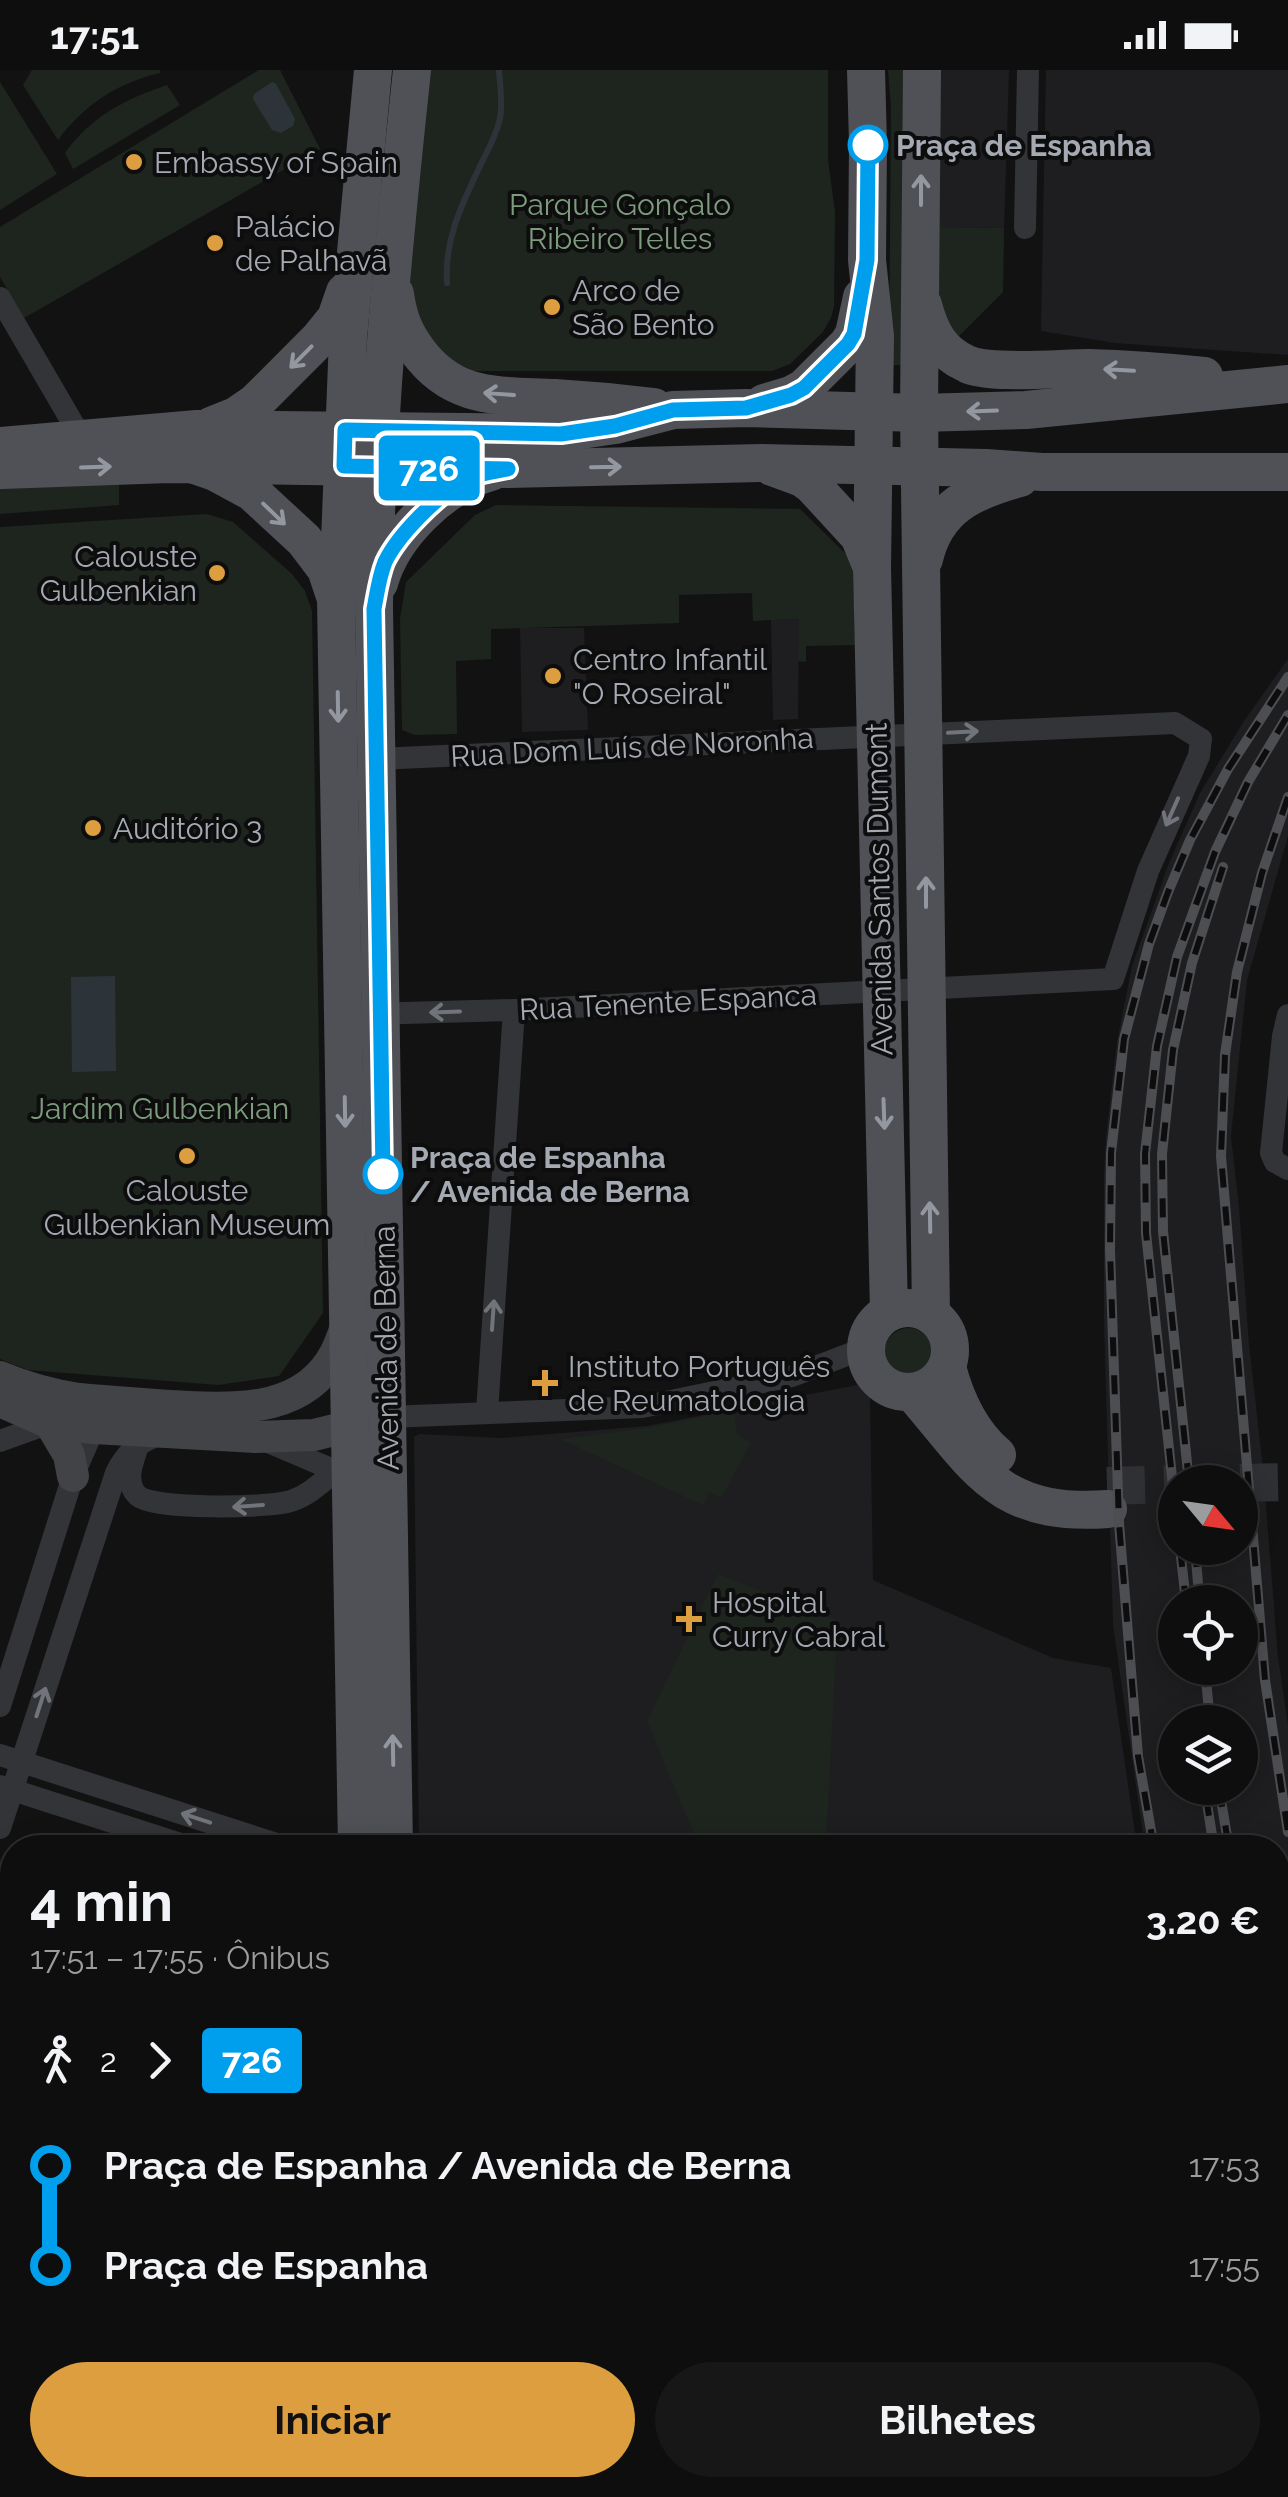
<!DOCTYPE html>
<html lang="pt">
<head>
<meta charset="utf-8">
<style>
	body { margin:0; font-family:Raleway,sans-serif; background:#171717; color:#f1f3f6; height:100vh; display:flex; flex-direction:column; font-size:38px; white-space:nowrap }
	* { box-sizing:border-box; margin:0 }
	p { font-size:32px; color:#9b9c9e }
	.icon { flex:none; width:55px; height:55px; fill:none; stroke:currentColor; stroke-width:2; stroke-linecap:round; stroke-linejoin:round }
	.map { position:relative; flex:1; overflow:hidden }
	.details { position:absolute; left:0px; top:1765px; width:1290px; height:662px; display:flex; flex-direction:column; background:#0e0e0e; border-radius:40px 40px 0 0; box-shadow:0 5px 25px #0003,0 0 0 2px #2e2e2e }
	.details>* { flex:none }
	.badge { padding:0 20px; border-radius:8px; font-size:35px; line-height:65px }
	.needle { width:65px; rotate:119deg }
	.buttons { position:absolute; left:1158px; top:1395px; display:grid; gap:20px }
	.buttons a { display:grid; place-items:center; width:100px; height:100px; border-radius:50%; background:#0e0e0e; box-shadow:0 5px 25px #0003,0 0 0 2px #2e2e2e; font-size:50px }
	.map>.badge { position:absolute; translate:-50% -50%; box-shadow:0 0 0 5px #fff }
	.legs { display:flex; align-items:center; gap:15px; height:110px; padding:0 30px; font-size:32px }
	.legs p { margin-inline-start:auto }
	.headline { display:flex; align-items:center; justify-content:space-between; height:170px; padding:0 30px }
	h1 { font-size:55px; font-weight:700; line-height:75px }
	.cta { display:flex; gap:20px; margin-top:auto; padding:20px 30px }
	.cta a { flex:1; height:115px; border-radius:60px; background:#dd9e40; color:#111; font-size:40px; font-weight:700; line-height:115px; text-align:center }
	.cta a+a { background:#171717; color:#f1f3f6 }
	ul { padding:0 30px; list-style:none }
	li { display:flex; align-items:center; gap:35px; height:100px; font-size:38px }
	li i { display:grid; place-items:center; width:15px; height:100%; margin:0 12px; background:currentColor }
	li i::after { content:''; width:25px; height:25px; margin:-12px; border:8px solid; border-radius:50%; background:#0e0e0e }
	li p { margin-inline-start:auto }
	li:first-child i { background:linear-gradient(#0000 50%,currentColor 0) }
	li:last-child i { background:linear-gradient(currentColor 50%,#0000 0) }
	.status { display:flex; justify-content:space-between; align-items:center; height:70px; padding:0 50px; background:#0e0e0e; direction:ltr }
	.status svg { height:28px; fill:currentColor }
	.map>svg:first-child { display:block }
</style>
</head>
<body>
<div class="status"><b>17:51</b><svg viewBox="0 0 49 12"><path d="M0 12V9h3v3zM5 12V6h3v6zM10 12V3h3v9zM15 12V0h3v12zM26 1h20v11H26zM47 4h2v5h-2z"/></svg></div>
<div class="map">
<svg width="1288" height="2427" viewBox="0 0 1288 2427">
	<rect width="100%" height="100%" fill="#121213"/>
	<g fill="#1e1e20" fill-rule="evenodd">
		<path d="M939 0H1009L1004 158 937 157Z"/>
		<path d="M1046 0H1288V285L1115 273 1041 261Z"/>
		<path d="M799 549 798 649 773 650 771 550Z"/>
		<path d="M520 558H584L588 660 522 662Z"/>
		<path d="M1288 589V766L1247 910 1231 1066 1239 1137 1249 1274 1263 1399 1278 1587 1288 1655V2427H1270L1268 2415H1278V1778H1145L1113 1555 1104 1252V1105L1106 1067 1117 972 1132 896 1169 793 1200 723 1244 651ZM1175 1412H1240V1478H1175ZM1175 1532H1240V1598H1175ZM1175 1652H1240V1718H1175Z"/>
		<path d="M857 1315 865 1317 870 1326 873 1510 1053 1588 1111 1598 1137 1777H419L414 1367 419 1364 502 1368 647 1356Z"/>
		<path d="M685 2415H866L777 2427H691Z"/>
	</g>
	<g fill="#1e251f">
		<path d="M32 0H160V3C117 13 84 35 58 70L23 15Z"/>
		<path d="M259 0H280L320 79 24 248 0 207V157Z"/>
		<path d="M426 0H828V90L835 142 834 236 831 248 822 263 790 294 772 301H446L405 230Z"/>
		<path d="M888 0H903V149L910 295H889L891 38Z"/>
		<path d="M0 12 57 104 0 140Z"/>
		<path d="M167 15 180 35 73 99 65 83C91 46 126 29 167 15Z"/>
		<path d="M937 157 1004 158 1003 222 955 270 938 245Z"/>
		<path d="M0 413H119V435L0 444Z"/>
		<path d="M496 435 800 439 853 491 855 575 806 576V592L798 591 799 549 753 551 752 523 679 525V553L491 559V589L456 591 457 664 415 665 402 660 400 549 406 512 475 445Z"/>
		<path d="M207 444 233 452 292 504 305 521 312 541 323 1243 279 1306 218 1315 28 1300 0 1289V457Z"/>
		<circle cx="909" cy="1283" r="25"/>
		<path d="M734 1340 737 1364 751 1372 721 1428 709 1422 703 1435 560 1369 648 1358Z"/>
		<path d="M718 1504 841 1552 836 1580 826 1773 698 1774 647 1651Z"/>
	</g>
	<g fill="#2c343a">
		<path d="M272 12 276 14 295 49 293 56 281 63 272 60 253 29 254 24Z"/>
		<path d="M115 906 116 1001 72 1002 71 907Z"/>
	</g>
	<g fill="none" stroke-linecap="round" stroke-linejoin="round">
		<path stroke="#2c343a" stroke-width="6" d="M447 213C444 168 463 132 482 92 489 78 497 64 500 48 503 33 500 16 499 0"/>
		<g stroke="#2f3033" stroke-width="38" stroke-dasharray="38 19" stroke-linecap="butt">
			<path d="M1240 1413 1288 1412"/>
			<path d="M1107 1416 1175 1414"/>
		</g>
		<g stroke="#333437" stroke-width="22">
			<path d="M1025 158 1028 0"/>
			<path d="M0 228 82 369"/>
			<path d="M368 944 514 940 1113 909 1148 801 1199 686 1201 669 1175 653 377 689"/>
			<path d="M1288 945 1283 966 1271 1083 1275 1092 1288 1099"/>
			<path d="M487 1342 514 940"/>
			<path d="M387 1347 642 1337 792 1306 865 1278"/>
			<path d="M0 1371 50 1353"/>
			<path d="M268 1372 336 1401 350 1400"/>
			<path d="M136 1382C131 1396 125 1414 138 1426 154 1440 269 1438 291 1431 309 1425 322 1412 336 1401"/>
			<path d="M0 1636 73 1406 94 1358"/>
			<path d="M0 1685 289 1778"/>
			<path d="M0 1716 193 1778"/>
			<path d="M0 1758 116 1403C126 1382 140 1371 162 1364"/>
			<path d="M0 2017 12 2022"/>
			<path d="M0 2059 12 2063"/>
			<path d="M652 2415 656 2427"/>
			<path d="M1183 2415 1202 2421 1210 2427"/>
			<path d="M98 2427 102 2415"/>
			<path d="M124 2427 128 2415"/>
			<path d="M924 2427 1002 2418 1065 2422 1161 2415"/>
		</g>
		<g stroke="#414347" stroke-width="32">
			<path d="M0 1307C26 1318 52 1325 79 1329 116 1332 152 1335 189 1337 243 1340 306 1339 335 1284 340 1275 343 1264 347 1255"/>
			<path d="M0 1331 50 1353 94 1358 256 1367 314 1365 350 1356"/>
			<path d="M50 1353 69 1385 73 1406"/>
		</g>
		<g stroke="#4f5156" stroke-width="38">
			<path d="M866 0 868 74 867 190 875 266 872 498 889 1242"/>
			<path d="M922 0 919 343 931 1245"/>
			<path d="M395 224C398 247 404 262 417 280 454 331 499 325 555 328 588 330 621 333 654 337"/>
			<path d="M923 235C930 262 940 282 967 294 990 305 1060 298 1089 298 1127 299 1166 302 1204 306"/>
			<path d="M764 333 791 325 804 318 848 274 854 264 862 227"/>
			<path d="M211 356 236 346 255 333 319 269 336 248 345 222"/>
			<path d="M0 376 197 359 561 363 615 355 673 340 746 338 919 343 1026 340 1288 314"/>
			<path d="M192 394 215 402 252 422 304 470 326 499 336 529 357 1778"/>
			<path d="M772 397 802 408 812 415 859 466 871 495"/>
			<path d="M2 400 169 394 508 399 761 393 986 398 1042 402H1288"/>
			<path d="M924 489C936 436 973 421 1020 408"/>
			<path d="M379 513C392 465 443 415 491 402"/>
			<path d="M338 522 348 268 373 0"/>
			<circle cx="908" cy="1280" r="42"/>
			<path d="M947 1297C956 1331 970 1362 997 1385"/>
			<path d="M913 1323C977 1397 997 1447 1108 1439"/>
			<path d="M394 1778 374 539C375 358 393 179 412 0"/>
			<path d="M368 2415V2427"/>
			<path d="M405 2415V2427"/>
		</g>
		<g stroke="#4c4e52" stroke-width="10">
			<g id="rail">
				<path d="M1288 727 1262 803 1237 902 1225 985 1221 1086 1265 1610 1288 1762"/>
				<path d="M1189 1412 1163 1161 1162 1084 1173 980 1192 893 1223 797"/>
				<path d="M1175 1435 1146 1163 1145 1084 1157 976 1177 887 1215 782 1248 712 1288 645"/>
				<path d="M1180 1478 1186 1532"/>
				<path d="M1195 1478 1198 1513"/>
				<path d="M1205 1598 1210 1652"/>
				<path d="M1219 1718 1229 1778"/>
				<path d="M1206 1727 1214 1778"/>
				<path d="M1154 1778 1138 1686 1119 1453 1110 1180 1111 1083 1124 969 1149 874 1168 822 1190 770 1228 699 1288 607"/>
				<path d="M1278 2024 1288 2075"/>
				<path d="M1278 2097 1288 2150"/>
				<path d="M1276 2415 1278 2427"/>
			</g>
		</g>
		<use href="#rail" stroke="#0d0d0e" stroke-width="6" stroke-dasharray="19" stroke-linecap="butt"/>
	</g>
	<defs><path id="oneway-shaft" d="M-6 0H5M1.5-3L5.5 0L1.5 3" fill="none" stroke-width="1.6" stroke-linecap="round" stroke-linejoin="round" transform="scale(2.5)"/></defs>
	<g stroke="#9397a0">
		<use href="#oneway-shaft" transform="translate(921 120) rotate(-90)"/>
		<use href="#oneway-shaft" transform="translate(301 287) rotate(135)"/>
		<use href="#oneway-shaft" transform="translate(1119 300) rotate(-177)"/>
		<use href="#oneway-shaft" transform="translate(499 324) rotate(-176)"/>
		<use href="#oneway-shaft" transform="translate(982 341) rotate(178)"/>
		<use href="#oneway-shaft" transform="translate(96 397) rotate(-2)"/>
		<use href="#oneway-shaft" transform="translate(606 397) rotate(-1)"/>
		<use href="#oneway-shaft" transform="translate(274 444) rotate(44)"/>
		<use href="#oneway-shaft" transform="translate(338 637) rotate(89)"/>
		<use href="#oneway-shaft" transform="translate(926 822) rotate(-90)"/>
		<use href="#oneway-shaft" transform="translate(345 1042) rotate(89)"/>
		<use href="#oneway-shaft" transform="translate(884 1044) rotate(88)"/>
		<use href="#oneway-shaft" transform="translate(930 1147) rotate(-91)"/>
		<use href="#oneway-shaft" transform="translate(393 1680) rotate(-91)"/>
	</g>
	<g stroke="#71747b">
		<use href="#oneway-shaft" transform="translate(963 662) rotate(-3)"/>
		<use href="#oneway-shaft" transform="translate(1172 742) rotate(114)"/>
		<use href="#oneway-shaft" transform="translate(445 942) rotate(178)"/>
		<use href="#oneway-shaft" transform="translate(493 1245) rotate(-86)"/>
		<use href="#oneway-shaft" transform="translate(248 1436) rotate(176)"/>
		<use href="#oneway-shaft" transform="translate(41 1632) rotate(-72)"/>
		<use href="#oneway-shaft" transform="translate(196 1748) rotate(-162)"/>
	</g>
	<g fill="none" stroke-linecap="round" stroke-linejoin="round">
		<g stroke="#fff" stroke-width="22">
			<path id="line-1" d="M383 1104 374 539C377 523 379 507 385 492 398 465 436 427 462 412 476 404 492 402 508 399L344 396 345 360 561 364 615 356 673 340 746 338 791 325 804 318 848 274 854 264 867 190 868 75"/>
		</g>
		<use href="#line-1" stroke="#009fee" stroke-width="15"/>
	</g>
	<g fill="#fff" stroke="#009fee" stroke-width="5">
		<circle cx="868" cy="75" r="18"/>
		<circle cx="383" cy="1104" r="18"/>
	</g>
	<g fill="#dd9e40" stroke="#0d0d0e" stroke-width="4">
		<circle cx="134" cy="92" r="10"/>
		<circle cx="215" cy="173" r="10"/>
		<circle cx="552" cy="237" r="10"/>
		<circle cx="217" cy="503" r="10"/>
		<circle cx="553" cy="606" r="10"/>
		<circle cx="93" cy="758" r="10"/>
		<circle cx="187" cy="1086" r="10"/>
		<path d="M540 1298h10v10h10v10h-10v10h-10v-10h-10v-10h10z"/>
		<path d="M684 1534h10v10h10v10h-10v10h-10v-10h-10v-10h10z"/>
	</g>
	<g text-anchor="middle" dominant-baseline="central" stroke-width="8" stroke-linejoin="round" paint-order="stroke">
		<g font-size="30" font-weight="bold" fill="#a4a9b2" stroke="#0d0d0e" text-anchor="start">
			<text x="896" y="75">Praça de Espanha</text>
			<text x="410" y="1087">Praça de Espanha<tspan x="410" dy="34">/ Avenida de Berna</tspan></text>
		</g>
		<g font-size="30" fill="#a4a9b2" stroke="#0d0d0e" text-anchor="start">
			<text x="154" y="92">Embassy of Spain</text>
			<text x="235" y="156">Palácio<tspan x="235" dy="34">de Palhavã</tspan></text>
			<text x="572" y="220">Arco de<tspan x="572" dy="34">São Bento</tspan></text>
			<text x="197" y="486" text-anchor="end">Calouste<tspan x="197" dy="34">Gulbenkian</tspan></text>
			<text x="573" y="589">Centro Infantil<tspan x="573" dy="34">"O Roseiral"</tspan></text>
			<text x="113" y="758">Auditório 3</text>
			<text x="187" y="1120" text-anchor="middle">Calouste<tspan x="187" dy="34">Gulbenkian Museum</tspan></text>
			<text x="568" y="1296">Instituto Português<tspan x="568" dy="34">de Reumatologia</tspan></text>
			<text x="712" y="1532">Hospital<tspan x="712" dy="34">Curry Cabral</tspan></text>
		</g>
		<g font-size="30" fill="#7d9b7d" stroke="#0d0d0e">
			<text x="620" y="134">Parque Gonçalo<tspan x="620" dy="34">Ribeiro Telles</tspan></text>
			<text x="160" y="1038">Jardim Gulbenkian</text>
		</g>
		<g font-size="30" fill="#a4a9b2" stroke="#0d0d0e">
			<text transform="translate(632 677) rotate(-3)">Rua Dom Luís de Noronha</text>
			<text transform="translate(879 819) rotate(-91)">Avenida Santos Dumont</text>
			<text transform="translate(668 932) rotate(-3)">Rua Tenente Espanca</text>
			<text transform="translate(386 1278) rotate(-91)">Avenida de Berna</text>
		</g>
	</g>
</svg>
<div class="buttons">
<a><svg class="needle" viewBox="-14 -14 28 28"><path d="M0-13l5 13h-10z" fill="#e53935"/><path d="M0 13l5-13h-10z" fill="#9b9c9e"/></svg></a>
<a><svg class="icon" aria-label="locate" viewBox="0 0 24 24"><circle cx="12" cy="12" r="6"/><path d="M12 2v4M12 18v4M2 12h4M18 12h4"/></svg></a>
<a><svg class="icon" aria-label="layers" viewBox="0 0 24 24"><path d="M12 4l9 5-9 5-9-5zM3 14l9 5 9-5"/></svg></a>
</div>
<b class="badge" style="left:429px;top:398px;background:#009fee;color:#fff">726</b>
<section class="details">
<div class="headline"><div><h1>4 min</h1><p>17:51 – 17:55 · Ônibus</p></div><b>3.20 €</b></div>
<div class="legs"><svg class="icon" aria-label="walk" viewBox="0 0 24 24"><circle cx="13" cy="4" r="2"/><path d="M13 8l-2 6 4 7M11 14l-3 7M7 12l3-4h3l4 4"/></svg>2<svg class="icon" aria-label="forward" viewBox="0 0 24 24"><path d="M9 5l7 7-7 7"/></svg><b class="badge" style="background:#009fee;color:#fff">726</b></div>
<ul>
<li><i style="color:#009fee"></i><b>Praça de Espanha / Avenida de Berna</b><p>17:53</p></li>
<li><i style="color:#009fee"></i><b>Praça de Espanha</b><p>17:55</p></li>
</ul>
<div class="cta"><a>Iniciar</a><a>Bilhetes</a></div>
</section>
</div>
</body>
</html>
